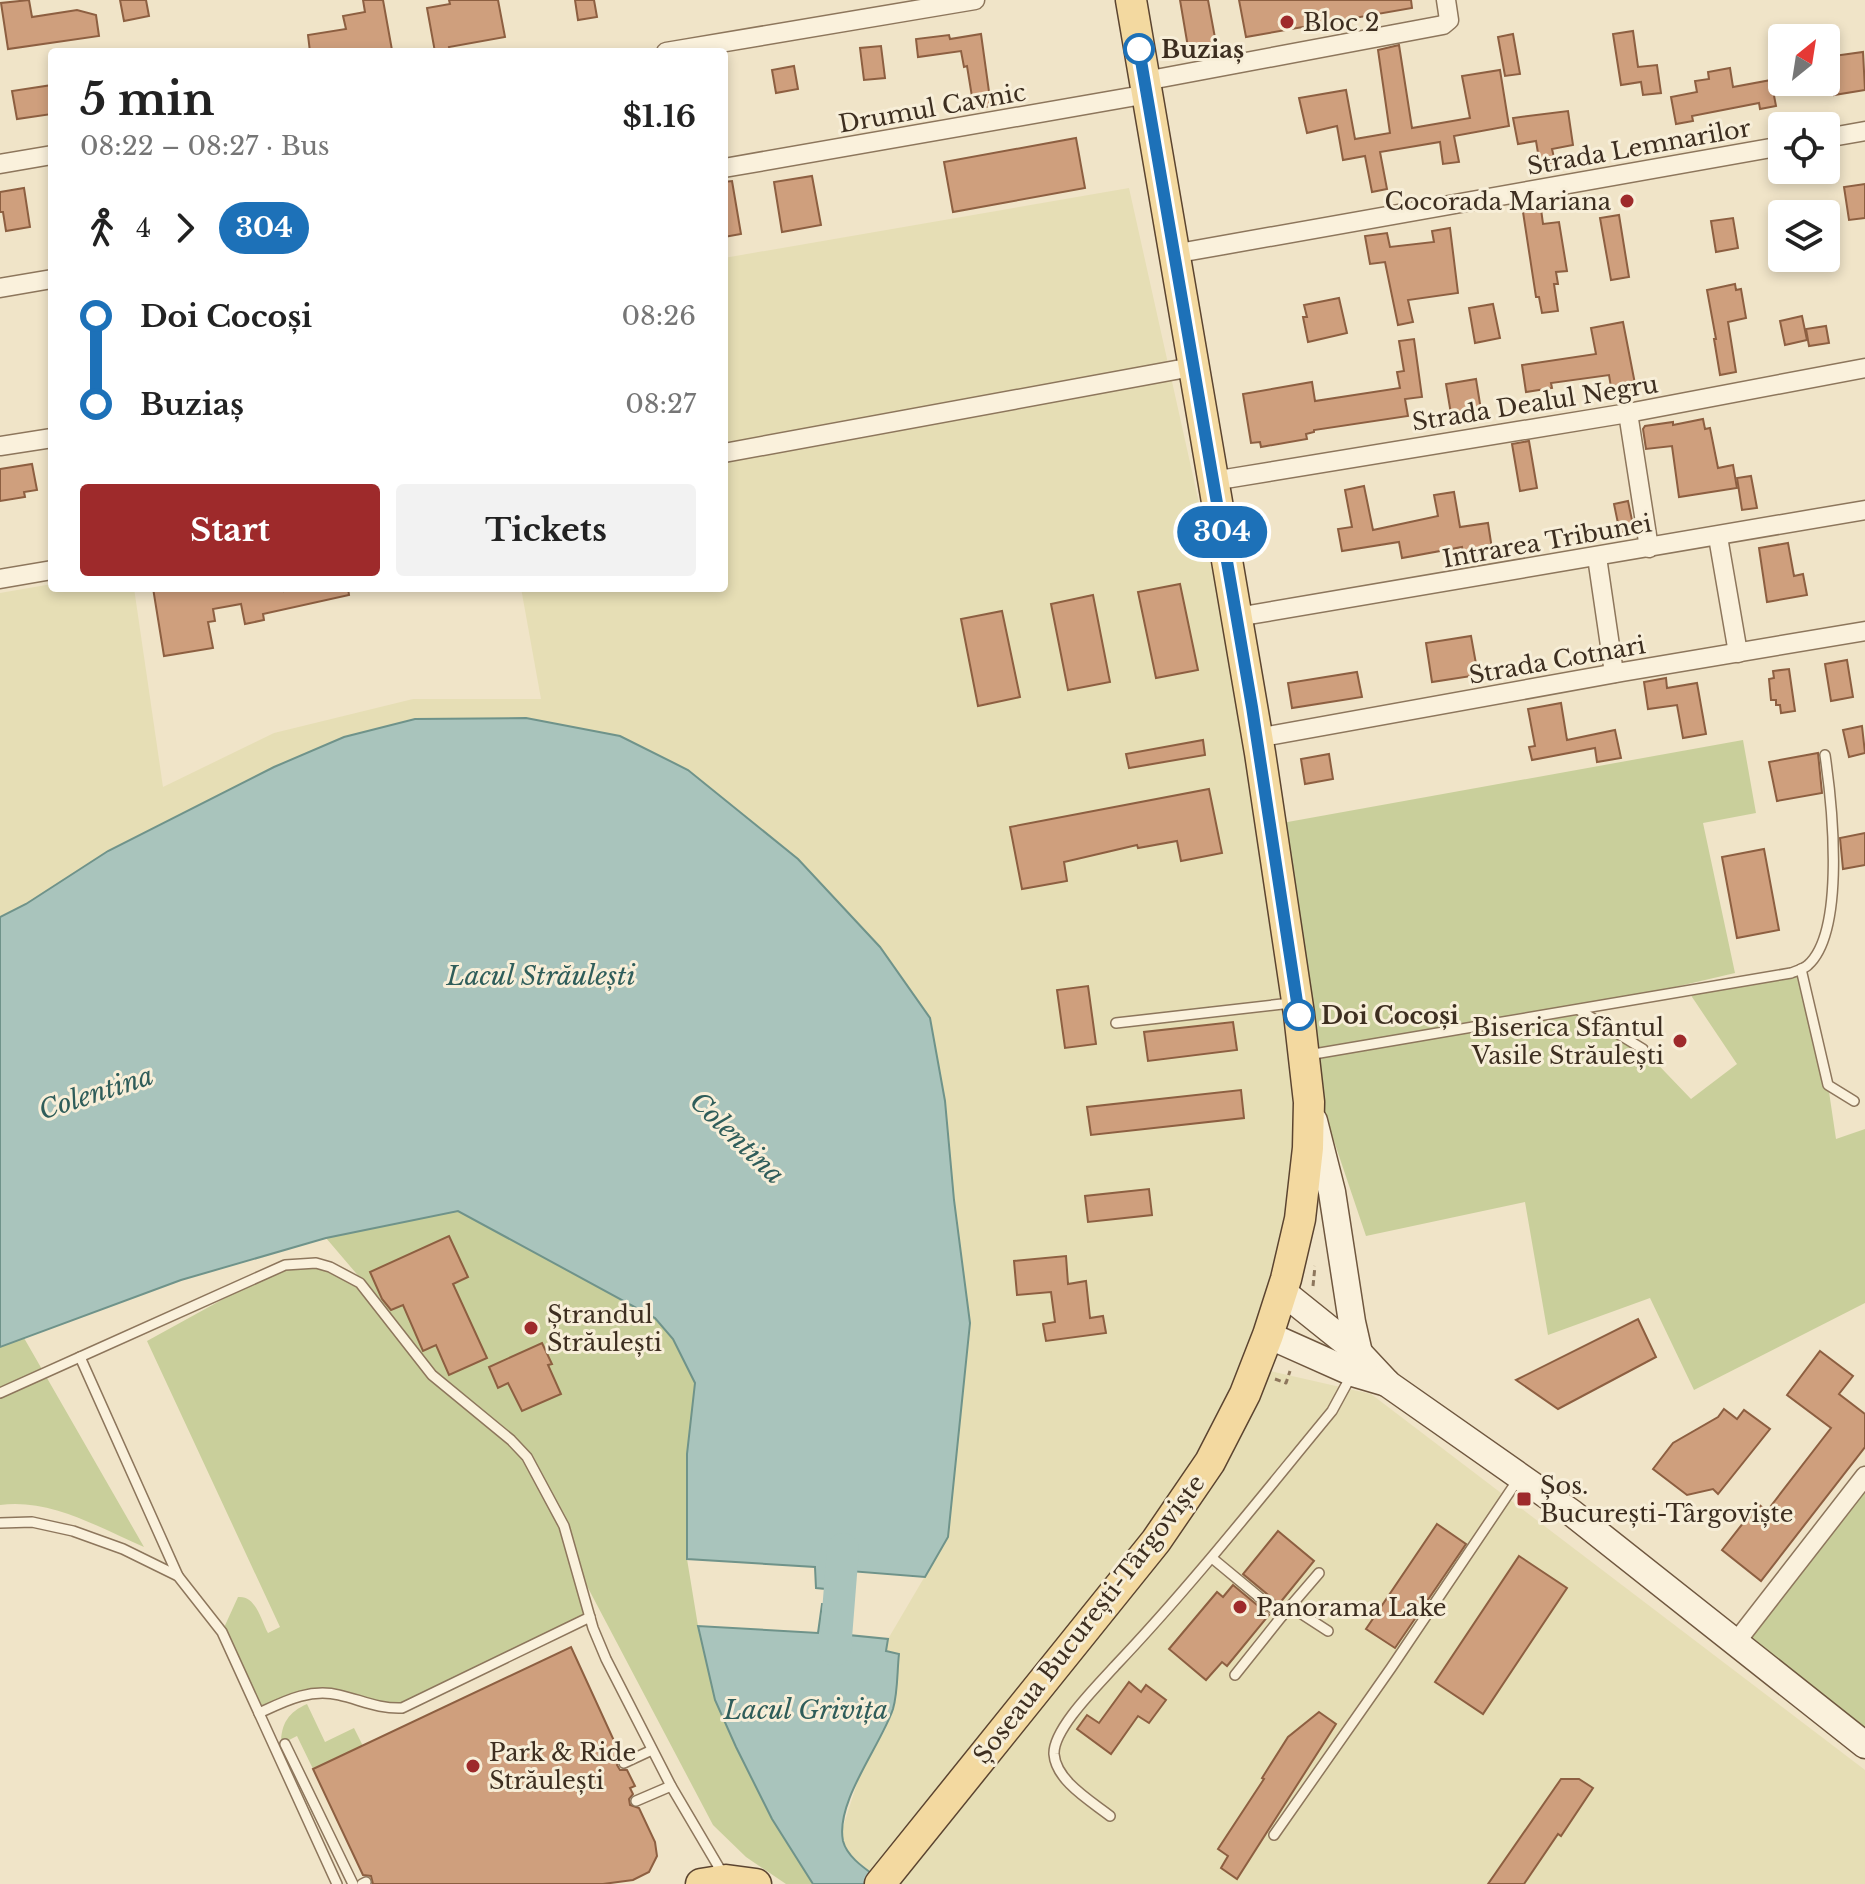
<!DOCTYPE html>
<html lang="en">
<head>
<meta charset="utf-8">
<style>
	body { margin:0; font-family:"Libre Baskerville",serif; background:#f2f2f2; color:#222; height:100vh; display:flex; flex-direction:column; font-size:30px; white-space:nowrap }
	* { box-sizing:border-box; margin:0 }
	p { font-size:26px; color:#767676 }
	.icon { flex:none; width:44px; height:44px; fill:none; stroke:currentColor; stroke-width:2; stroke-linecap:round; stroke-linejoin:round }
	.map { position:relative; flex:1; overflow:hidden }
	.panel { position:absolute; left:48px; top:48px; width:680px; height:544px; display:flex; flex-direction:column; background:#fff; border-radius:8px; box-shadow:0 4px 12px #0003 }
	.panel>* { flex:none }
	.badge { padding:0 16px; border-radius:26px; font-size:28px; line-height:52px }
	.needle { width:52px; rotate:30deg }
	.controls { position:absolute; left:1768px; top:24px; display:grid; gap:16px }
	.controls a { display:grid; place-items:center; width:72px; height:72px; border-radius:8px; background:#fff; box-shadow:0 4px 12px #0003; font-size:40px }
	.map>.badge { position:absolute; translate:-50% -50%; box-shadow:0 0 0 4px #fff }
	.legs { display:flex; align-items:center; gap:12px; height:88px; padding:0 32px; font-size:26px }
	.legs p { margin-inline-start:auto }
	.overview { display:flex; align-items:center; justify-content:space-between; height:136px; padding:0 32px }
	h1 { font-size:44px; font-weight:700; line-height:60px }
	.primary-button { display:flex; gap:16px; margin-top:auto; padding:16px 32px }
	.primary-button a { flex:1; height:92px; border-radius:8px; background:#9e2a2b; color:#fff; font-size:32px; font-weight:700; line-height:92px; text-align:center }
	.primary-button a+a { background:#f2f2f2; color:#222 }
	ul { padding:0 32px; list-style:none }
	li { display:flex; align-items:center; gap:28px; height:88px; font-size:30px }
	li i { display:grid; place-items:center; width:12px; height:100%; margin:0 10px; background:currentColor }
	li i::after { content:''; width:20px; height:20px; margin:-10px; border:6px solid; border-radius:50%; background:#fff }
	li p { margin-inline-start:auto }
	li:first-child i { background:linear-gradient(#0000 50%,currentColor 0) }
	li:last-child i { background:linear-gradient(currentColor 50%,#0000 0) }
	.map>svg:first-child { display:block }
</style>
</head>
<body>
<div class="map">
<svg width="1865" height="1884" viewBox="0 0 1865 1884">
	<rect width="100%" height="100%" fill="#f0e4c8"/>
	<path fill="#e6deb5" d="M1129 188 1199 503 1260 753 1309 1102 1278 1265 1244 1365 1371 1394 1865 1770V1884H886L851 1856 844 1843 842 1830 862 1768 885 1730 898 1654 886 1652 888 1639 948 1537 954 1200 945 1101 620 736 526 718 415 719 0 917V593L52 584V588H134L163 787 274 733 413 699H541L521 588H724V258Z"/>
	<g fill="#c9cf9b">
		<path d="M1743 740 1756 813 1703 823 1735 973 1581 1009 1643 1049 1691 1099 1737 1064 1688 991 1801 969 1828 1085 1836 1139 1865 1129V1303L1694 1390 1650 1298 1548 1335 1525 1202 1366 1236 1305 1055 1271 825Z"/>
		<path d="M458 1210 655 1318 673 1339 695 1383 687 1454V1559L698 1626 715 1700 772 1819 813 1884H786L746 1857 713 1825 587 1586 563 1516 541 1472 514 1436 421 1362 527 1457 564 1526 590 1617 402 1708 322 1693 259 1713 222 1632 238 1597C256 1595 261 1620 268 1633L280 1627 147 1341 285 1265 299 1263 361 1279 326 1238Z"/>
		<path d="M24 1338 144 1547C100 1528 50 1498 0 1505V1347Z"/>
		<path d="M1865 1476V1744L1736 1642Z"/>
		<path d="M307 1704 325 1742 354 1728 363 1746 313 1769 297 1736 281 1744C281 1723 289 1712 307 1704Z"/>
	</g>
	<g fill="#a9c4bc" stroke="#6f938a" stroke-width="2">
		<path d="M526 718 620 736 688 770 798 859 880 947 930 1018 945 1101 954 1200 970 1323 948 1537 925 1577 850 1571 847 1591 816 1588 815 1567 687 1559V1454L695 1383 673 1339 655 1318 458 1211 326 1238 181 1280 0 1347V917L26 904 108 851 274 767 344 737 415 719Z"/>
		<path d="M822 1604 852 1607 849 1635 888 1639 886 1651 899 1654C897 1671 898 1692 893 1709 881 1745 835 1802 843 1841 848 1860 871 1872 886 1884H813L772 1819 736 1747 715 1700 698 1626 818 1633Z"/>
	</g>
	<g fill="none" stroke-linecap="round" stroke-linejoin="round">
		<path stroke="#a9c4bc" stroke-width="32" d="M835 1650 843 1549"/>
	</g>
	<g fill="#cf9f7d" stroke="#8d5f41" stroke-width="2">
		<path d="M29 0 32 17 77 10 96 15 99 36 8 49 1 3Z"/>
		<path d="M120 0H146L149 16 124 21Z"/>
		<path d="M363 0H383L392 50 310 52 308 35 346 29 343 16 365 12Z"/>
		<path d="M449 0H498L505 37 449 47 450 52H435L427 8 450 4Z"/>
		<path d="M575 0H594L597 17 578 20Z"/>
		<path d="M1180 0H1208L1218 54 1190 59Z"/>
		<path d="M1239 0H1411L1412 8 1246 37Z"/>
		<path d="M1633 31 1638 67 1657 65 1661 93 1643 95 1641 82 1621 85 1613 34Z"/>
		<path d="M981 34 991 106 974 109 967 66 964 67 961 51 918 57 916 39 949 35 950 39Z"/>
		<path d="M1513 34 1520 74 1505 76 1498 37Z"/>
		<path d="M1399 45 1412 128 1470 118 1462 76 1500 70 1509 126 1454 136 1459 162 1443 164 1440 142 1380 152 1387 189 1372 192 1365 156 1343 160 1337 126 1307 133 1299 98 1346 90 1355 139 1390 133 1378 50Z"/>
		<path d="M881 46 885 78 864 80 860 48Z"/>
		<path d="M1863 52 1865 90 1834 95 1826 57Z"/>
		<path d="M794 66 798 89 776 93 772 70Z"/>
		<path d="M1730 68 1733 87 1771 80 1776 106 1760 109 1759 103 1692 116 1693 121 1676 124 1671 97 1697 92 1695 81 1709 79 1708 72Z"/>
		<path d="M52 85V114L17 119 12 91Z"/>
		<path d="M1568 111 1573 145 1552 149 1555 162 1540 165 1536 141 1518 144 1513 118Z"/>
		<path d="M1076 138 1085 188 953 212 944 162Z"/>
		<path d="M812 176 821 225 782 232 774 182Z"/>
		<path d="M732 181 741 234 724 237V182Z"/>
		<path d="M1865 184V218L1849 220 1844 187Z"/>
		<path d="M24 188 30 227 6 231 3 212H0V192Z"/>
		<path d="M1541 209 1543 224 1559 222 1567 271 1556 272 1558 284H1554L1558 311 1542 313 1539 297H1536L1523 212Z"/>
		<path d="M1619 215 1629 277 1611 280 1600 218Z"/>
		<path d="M1733 218 1738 248 1716 252 1711 221Z"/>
		<path d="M1450 228 1458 293 1408 300 1413 322 1398 325 1385 262 1370 264 1365 236 1387 233 1390 247 1434 242 1432 231Z"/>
		<path d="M1735 284 1736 290 1741 289 1746 318 1728 322 1736 372 1720 375 1714 339H1716L1707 290Z"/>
		<path d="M1339 298 1347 333 1308 342 1303 317H1307L1304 305Z"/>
		<path d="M1493 304 1500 338 1475 343 1469 308Z"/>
		<path d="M1802 316 1807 340 1785 345 1780 321Z"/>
		<path d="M1623 322 1636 389 1612 393 1609 375 1551 383 1552 388 1526 392 1522 365 1596 354 1591 328Z"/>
		<path d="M1826 326 1829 343 1809 346 1806 329Z"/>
		<path d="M1414 339 1422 397 1405 399 1408 416 1314 430V432L1306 434 1307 439 1261 447 1260 442 1251 443 1243 394 1312 382 1315 401 1400 388 1397 372 1404 371 1399 341Z"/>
		<path d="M1476 379 1481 410 1451 414 1446 384Z"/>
		<path d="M1703 419 1705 429 1710 428 1718 468 1733 465 1737 488 1679 497 1672 446 1646 449 1643 429 1645 426 1673 422V425Z"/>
		<path d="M1529 441 1537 488 1520 491 1512 444Z"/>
		<path d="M32 464 37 490 24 492 25 497 0 501V469Z"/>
		<path d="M1751 476 1757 508 1742 510 1737 478Z"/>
		<path d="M1364 486 1373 530 1438 516 1434 495 1454 492 1460 527 1488 523 1492 549 1463 553 1462 547 1402 558 1399 542 1342 551 1338 529 1352 527 1345 490Z"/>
		<path d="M1628 501 1634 530 1620 533 1614 504Z"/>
		<path d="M1788 543 1794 576 1803 574 1807 595 1767 602 1759 548Z"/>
		<path d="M1180 584 1198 670 1156 678 1138 592Z"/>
		<path d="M153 588H284V591L298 588H348L349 595 263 614 264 620 245 624 241 604 213 609 215 621 208 622 213 648 164 656Z"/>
		<path d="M1093 595 1110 682 1068 690 1051 604Z"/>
		<path d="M1002 611 1020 697 978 706 961 619Z"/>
		<path d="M1471 636 1478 675 1432 682 1426 643Z"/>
		<path d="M1847 660 1853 697 1831 701 1825 664Z"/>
		<path d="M1789 669 1795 711 1781 713 1780 705H1776V700H1771L1769 679 1774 678 1773 671Z"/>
		<path d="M1357 672 1362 697 1292 708 1288 683Z"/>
		<path d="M1666 678 1667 688 1697 683 1706 734 1683 738 1677 705 1648 709 1644 682Z"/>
		<path d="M1561 703 1567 740 1615 730 1621 758 1597 762 1595 748 1532 760 1529 747 1535 746 1528 709Z"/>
		<path d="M1862 726 1865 753 1849 757 1843 730Z"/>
		<path d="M1203 740 1205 755 1129 768 1126 754Z"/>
		<path d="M1818 753 1822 793 1777 801 1769 762Z"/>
		<path d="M1329 754 1333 779 1305 784 1301 759Z"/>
		<path d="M1209 789 1222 853 1181 861 1177 841 1138 848 1137 845 1064 862 1067 881 1022 889 1010 827Z"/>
		<path d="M1865 833V865L1843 869 1840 838Z"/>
		<path d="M1764 849 1779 930 1737 938 1722 857Z"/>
		<path d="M1088 986 1096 1044 1065 1048 1057 990Z"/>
		<path d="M1233 1022 1237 1050 1148 1061 1144 1032Z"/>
		<path d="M1241 1090 1244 1118 1091 1135 1087 1107Z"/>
		<path d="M1149 1189 1152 1215 1088 1222 1085 1196Z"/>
		<path d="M449 1236 468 1277 453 1284 487 1358 449 1375 436 1345 423 1351 403 1305 391 1310 382 1299 370 1272Z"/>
		<path d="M1066 1256 1068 1284 1086 1281 1090 1318 1103 1316 1106 1333 1046 1341 1043 1324 1055 1322 1051 1292 1017 1295 1014 1261Z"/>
		<path d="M1638 1319 1656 1357 1558 1409 1516 1380Z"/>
		<path d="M542 1343 552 1364 548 1365 561 1394 522 1411 508 1383 498 1388 489 1367Z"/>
		<path d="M1820 1351 1853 1376 1839 1394 1865 1414V1447L1761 1581 1722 1550 1758 1504 1767 1511 1831 1428 1787 1395Z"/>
		<path d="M1724 1409 1737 1419 1744 1410 1770 1429 1718 1494 1713 1489 1687 1495 1653 1469 1673 1443 1718 1417Z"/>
		<path d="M1437 1524 1466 1544 1395 1648 1366 1629Z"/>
		<path d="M1278 1531 1314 1561 1279 1604 1243 1574Z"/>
		<path d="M1519 1556 1567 1588 1483 1714 1435 1682Z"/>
		<path d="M1233 1585 1269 1615 1227 1666 1222 1662 1206 1680 1169 1649 1217 1592 1223 1597Z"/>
		<path d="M571 1647 621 1756 617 1765 620 1770H627L635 1786 630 1788 633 1794 629 1799 630 1805 639 1808 655 1842 657 1856 649 1872 633 1880 603 1884H373L371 1876 363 1875 313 1769Z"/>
		<path d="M1129 1682 1141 1692 1146 1685 1166 1700 1149 1723 1138 1716 1111 1754 1077 1729 1087 1715 1099 1723Z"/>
		<path d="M1319 1712 1336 1724 1237 1879 1221 1868 1228 1856 1218 1849 1264 1779 1262 1778 1288 1737Z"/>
		<path d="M1561 1779H1579L1593 1788 1561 1836 1558 1834 1524 1884H1488Z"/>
	</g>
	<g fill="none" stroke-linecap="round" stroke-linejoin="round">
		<g stroke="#8d765c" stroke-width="12">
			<g id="lane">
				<path d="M1801 969 1828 1085 1854 1101"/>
				<path d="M1579 1010 1643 1049"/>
				<path d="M1116 1023 1291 1003"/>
				<path d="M1308 1055 1791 973C1796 971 1804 969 1808 965 1846 931 1832 803 1825 755"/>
				<path d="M0 1393 80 1357"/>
				<path d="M0 1523 32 1522 73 1531 123 1549 178 1576 222 1632 337 1884"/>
				<path d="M1212 1558 1282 1616 1235 1675"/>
				<path d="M178 1576 80 1357 285 1265 316 1263 330 1267 360 1283 432 1375 511 1440 527 1457 564 1526 593 1628 606 1659 671 1786 724 1876"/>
				<path d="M1291 1607 1328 1631"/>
				<path d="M1282 1616 1319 1573"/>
				<path d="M259 1713C285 1701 310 1688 339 1695 361 1700 379 1709 402 1708L590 1617"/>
				<path d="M285 1744 353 1884"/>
				<path d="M624 1763 652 1750"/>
				<path d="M636 1801 671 1786"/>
				<path d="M1110 1816C1091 1801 1056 1781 1054 1754 1053 1729 1098 1685 1115 1666 1192 1585 1261 1497 1332 1411L1351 1376"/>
				<path d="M1274 1835 1391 1668 1519 1478"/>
				<path d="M362 1884 366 1882"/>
			</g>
		</g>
		<g stroke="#8d765c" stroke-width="21">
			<g id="street">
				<path d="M666 52 975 0"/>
				<path d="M1145 81 1443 25 1449 20 1446 0"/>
				<path d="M1826 138 1865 131"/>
				<path d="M0 164 52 155"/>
				<path d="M724 168 1148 94"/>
				<path d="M1173 254 1782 146"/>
				<path d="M0 288 52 279"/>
				<path d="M1628 413 1649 548"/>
				<path d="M0 446 52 438"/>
				<path d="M724 453 1192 367"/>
				<path d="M1213 481 1628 413 1865 368"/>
				<path d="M1718 537 1738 653"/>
				<path d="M1597 557 1614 673"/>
				<path d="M0 579 52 570"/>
				<path d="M1237 617 1865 510"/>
				<path d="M1257 738 1622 672 1865 631"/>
				<path d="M1736 1642 1865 1476"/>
			</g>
		</g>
		<g stroke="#6f573f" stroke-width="29">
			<g id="secondary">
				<path d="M1314 1121 1332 1192 1352 1322 1359 1353"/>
				<path d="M1283 1292 1359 1353 1388 1384 1572 1513 1865 1745"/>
				<path d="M1268 1335 1353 1373 1387 1383"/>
			</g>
		</g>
		<g stroke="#5b4430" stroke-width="33">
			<g id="primary">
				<path d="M701 1884 726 1880 756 1884"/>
				<path d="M880 1884 1156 1541 1210 1462 1245 1394 1268 1335 1286 1279 1300 1219 1308 1148 1309 1102 1299 1014 1260 753 1131 0"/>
			</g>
		</g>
		<g stroke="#8d765c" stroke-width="3" stroke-dasharray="6 4" stroke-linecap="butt">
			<path d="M1313 1286 1315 1266"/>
			<path d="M1275 1379 1286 1383 1290 1371"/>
		</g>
		<use href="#lane" stroke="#faf1dc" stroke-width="9"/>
		<use href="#street" stroke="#faf1dc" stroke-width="18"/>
		<use href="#secondary" stroke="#faf1dc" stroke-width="26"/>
		<use href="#primary" stroke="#f3d9a0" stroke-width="30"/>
	</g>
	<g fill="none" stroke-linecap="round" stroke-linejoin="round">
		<g stroke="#fff" stroke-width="18">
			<path id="line-1" d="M1139 49 1252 707 1299 1015"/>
		</g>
		<use href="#line-1" stroke="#1d71b8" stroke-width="12"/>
	</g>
	<g fill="#9e2a2b" stroke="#f7eed8" stroke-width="3">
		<circle cx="1287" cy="22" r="8"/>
		<circle cx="1627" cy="201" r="8"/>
		<circle cx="1680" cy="1041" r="8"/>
		<circle cx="531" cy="1328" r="8"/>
		<rect x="1516" y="1491" width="16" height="16" rx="4"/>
		<circle cx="1240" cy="1607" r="8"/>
		<circle cx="473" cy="1766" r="8"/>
	</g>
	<g fill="#fff" stroke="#1d71b8" stroke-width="4">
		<circle cx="1139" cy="49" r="14"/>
		<circle cx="1299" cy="1015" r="14"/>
	</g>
	<g text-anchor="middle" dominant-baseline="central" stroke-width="6" stroke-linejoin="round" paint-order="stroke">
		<g font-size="24" fill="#3d2e20" stroke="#f7eed8" text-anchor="start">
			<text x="1303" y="22">Bloc 2</text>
			<text x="1611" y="201" text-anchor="end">Cocorada Mariana</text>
			<text x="1664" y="1027" text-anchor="end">Biserica Sfântul<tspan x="1664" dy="28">Vasile Străulești</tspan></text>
			<text x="547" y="1314">Ștrandul<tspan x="547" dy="28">Străulești</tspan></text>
			<text x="1540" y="1485">Șos.<tspan x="1540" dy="28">București-Târgoviște</tspan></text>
			<text x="1256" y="1607">Panorama Lake</text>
			<text x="489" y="1752">Park &amp; Ride<tspan x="489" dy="28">Străulești</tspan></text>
		</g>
		<g font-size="24" font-weight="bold" fill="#3d2e20" stroke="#f7eed8" text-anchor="start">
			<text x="1161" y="49">Buziaș</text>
			<text x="1321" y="1015">Doi Cocoși</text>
		</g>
		<g font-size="24" fill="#3d2e20" stroke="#f7eed8">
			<text transform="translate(932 108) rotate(-10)">Drumul Cavnic</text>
			<text transform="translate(1639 147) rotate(-10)">Strada Lemnarilor</text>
			<text transform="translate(1535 403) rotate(-9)">Strada Dealul Negru</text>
			<text transform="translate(1547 541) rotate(-10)">Intrarea Tribunei</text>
			<text transform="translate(1557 660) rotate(-10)">Strada Cotnari</text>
			<text transform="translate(1089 1619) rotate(-52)">Șoseaua București-Târgoviște</text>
		</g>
		<g font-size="26" font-style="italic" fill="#2f5d5a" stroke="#f7eed8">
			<text x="541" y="976">Lacul Străulești</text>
			<text transform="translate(96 1093) rotate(-18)">Colentina</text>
			<text transform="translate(737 1138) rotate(44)">Colentina</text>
			<text x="806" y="1710">Lacul Grivița</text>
		</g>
	</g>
</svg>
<div class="controls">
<a><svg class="needle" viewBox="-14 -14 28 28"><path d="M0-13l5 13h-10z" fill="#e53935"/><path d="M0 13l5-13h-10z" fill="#767676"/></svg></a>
<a><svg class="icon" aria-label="locate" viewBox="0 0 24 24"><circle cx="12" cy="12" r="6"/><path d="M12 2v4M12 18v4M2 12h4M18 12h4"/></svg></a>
<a><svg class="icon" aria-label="layers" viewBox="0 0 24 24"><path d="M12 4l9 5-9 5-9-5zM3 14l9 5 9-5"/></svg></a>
</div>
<b class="badge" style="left:1222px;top:532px;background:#1d71b8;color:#fff">304</b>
<section class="panel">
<div class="overview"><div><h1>5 min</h1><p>08:22 – 08:27 · Bus</p></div><b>$1.16</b></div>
<div class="legs"><svg class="icon" aria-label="walk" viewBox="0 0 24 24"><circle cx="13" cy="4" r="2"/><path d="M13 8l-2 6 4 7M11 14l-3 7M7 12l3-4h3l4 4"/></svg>4<svg class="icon" aria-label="forward" viewBox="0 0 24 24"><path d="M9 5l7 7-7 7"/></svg><b class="badge" style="background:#1d71b8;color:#fff">304</b></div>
<ul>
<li><i style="color:#1d71b8"></i><b>Doi Cocoși</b><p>08:26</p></li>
<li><i style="color:#1d71b8"></i><b>Buziaș</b><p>08:27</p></li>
</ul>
<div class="primary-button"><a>Start</a><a>Tickets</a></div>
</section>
</div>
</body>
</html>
